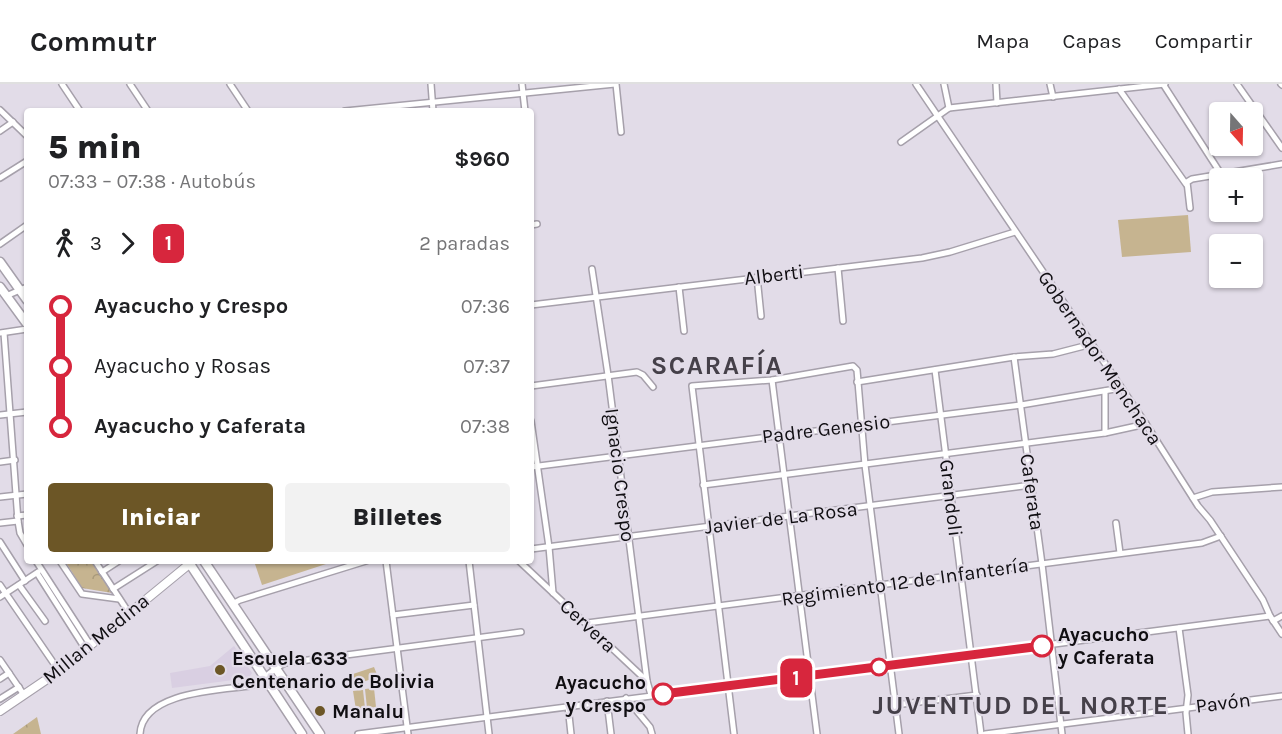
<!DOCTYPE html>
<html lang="es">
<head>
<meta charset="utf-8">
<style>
	body { margin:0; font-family:Karla,sans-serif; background:#f2f2f2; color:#202124; height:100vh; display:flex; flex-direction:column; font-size:22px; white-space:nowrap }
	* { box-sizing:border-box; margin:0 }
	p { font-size:20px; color:#757577 }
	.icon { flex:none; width:33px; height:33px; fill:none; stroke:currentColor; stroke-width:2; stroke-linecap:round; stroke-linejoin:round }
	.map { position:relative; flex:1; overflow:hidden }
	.drawer { position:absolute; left:24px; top:24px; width:510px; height:456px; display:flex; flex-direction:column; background:#fff; border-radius:6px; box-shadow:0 2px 4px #0004 }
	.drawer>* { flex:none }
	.badge { padding:0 12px; border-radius:9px; font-size:21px; line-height:39px }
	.needle { width:39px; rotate:160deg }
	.tools { position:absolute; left:1209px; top:18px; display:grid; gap:12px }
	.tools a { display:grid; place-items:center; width:54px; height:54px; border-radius:6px; background:#fff; box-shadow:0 2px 4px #0004; font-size:30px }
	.map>.badge { position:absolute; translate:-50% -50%; box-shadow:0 0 0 3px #fff }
	.legs { display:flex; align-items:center; gap:9px; height:66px; padding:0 24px; font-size:20px }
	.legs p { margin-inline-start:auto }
	.head { display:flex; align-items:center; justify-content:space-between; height:102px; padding:0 24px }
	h1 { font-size:33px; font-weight:800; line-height:45px }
	.primary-button { display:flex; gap:12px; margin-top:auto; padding:12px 24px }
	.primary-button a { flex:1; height:69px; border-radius:6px; background:#6c5626; color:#fff; font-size:24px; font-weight:800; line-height:69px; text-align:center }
	.primary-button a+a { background:#f2f2f2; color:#202124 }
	ul { padding:0 24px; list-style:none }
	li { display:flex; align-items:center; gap:21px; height:60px; font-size:22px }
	li i { display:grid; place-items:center; width:9px; height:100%; margin:0 8px; background:currentColor }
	li i::after { content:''; width:15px; height:15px; margin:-8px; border:4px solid; border-radius:50%; background:#fff }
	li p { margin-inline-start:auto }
	li:first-child i { background:linear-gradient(#0000 50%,currentColor 0) }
	li:last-child i { background:linear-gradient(currentColor 50%,#0000 0) }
	header { display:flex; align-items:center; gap:36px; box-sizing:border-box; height:84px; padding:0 30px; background:#fff; border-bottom:2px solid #e0e0e0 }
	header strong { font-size:28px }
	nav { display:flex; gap:33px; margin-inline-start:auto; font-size:21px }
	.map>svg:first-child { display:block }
</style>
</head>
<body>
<header>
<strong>Commutr</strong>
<nav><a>Mapa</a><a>Capas</a><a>Compartir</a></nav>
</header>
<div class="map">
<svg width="1282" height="650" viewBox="0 0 1282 650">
	<defs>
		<pattern id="forest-crowns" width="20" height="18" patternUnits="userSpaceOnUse" patternTransform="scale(1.5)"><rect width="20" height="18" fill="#c6b490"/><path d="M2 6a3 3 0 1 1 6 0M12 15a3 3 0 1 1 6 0" fill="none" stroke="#a99a7b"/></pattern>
	</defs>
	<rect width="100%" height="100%" fill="#e2dce8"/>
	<path fill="#d9cfe2" d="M234 562 252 589 249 594 172 604 170 589 210 582Z"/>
	<g fill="url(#forest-crowns)">
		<path d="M65 477H91L112 509 82 504Z"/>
		<path d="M37 633 41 650H13Z"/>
	</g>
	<g fill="#c6b490">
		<path d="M1188 131 1191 168 1122 173 1118 136Z"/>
		<path d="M254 477H325L326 480 262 501Z"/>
		<path d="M374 583 378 593 353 601 350 591Z"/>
		<path d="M374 604 376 623 367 624 365 605Z"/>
		<path d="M363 606 365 624 356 626 353 607Z"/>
	</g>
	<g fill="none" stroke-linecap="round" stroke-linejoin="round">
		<g stroke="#a6a0ab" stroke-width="8">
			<g id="street">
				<path d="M62 0 80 27"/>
				<path d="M130 0 148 27"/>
				<path d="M230 0 248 27"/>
				<path d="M431 0 433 27"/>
				<path d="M522 0 525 27"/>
				<path d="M616 0 621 48"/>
				<path d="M916 0 1146 340 1198 422 1210 436 1263 516 1270 532 1282 550"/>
				<path d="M944 0 949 24"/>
				<path d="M996 0 997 19"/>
				<path d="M1050 0 1053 13"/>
				<path d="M1163 0 1221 90"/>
				<path d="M1237 0 1282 64"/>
				<path d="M1281 0 1282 1"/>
				<path d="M1119 5 1186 100"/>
				<path d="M0 26 27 52"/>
				<path d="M345 27 615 0"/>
				<path d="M0 47 13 38"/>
				<path d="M901 58 949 24 1165 0"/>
				<path d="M0 94 27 77"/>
				<path d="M1190 124 1187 98 1192 95 1282 80"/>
				<path d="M531 141 537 140"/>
				<path d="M0 160 27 141"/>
				<path d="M838 184 843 237"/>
				<path d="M592 185 608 291 647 597"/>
				<path d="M757 193 761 232"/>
				<path d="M679 203 684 247"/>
				<path d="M6 212 27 203"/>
				<path d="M531 221 922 174 950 168 1015 148"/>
				<path d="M0 249 27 245"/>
				<path d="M4 249 18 437 20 449 27 461"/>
				<path d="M1014 273 1042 480 1062 650"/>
				<path d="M935 286 981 650"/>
				<path d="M772 296 817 650"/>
				<path d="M857 298 1014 273 1053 270 1092 260"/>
				<path d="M531 302 637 288 643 291 653 303"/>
				<path d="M1105 307V349"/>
				<path d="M0 331 27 328"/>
				<path d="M531 337 549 463 553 509"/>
				<path d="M0 378 15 376"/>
				<path d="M531 383 1021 321 1121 304"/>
				<path d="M703 401 1105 349 1146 340"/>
				<path d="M0 413 27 410"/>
				<path d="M1193 414 1212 408 1282 403"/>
				<path d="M17 432 27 431"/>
				<path d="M0 439 18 437"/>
				<path d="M1116 439 1120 469"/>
				<path d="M0 458 25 497"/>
				<path d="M531 465 1031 401"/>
				<path d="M36 477 91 562"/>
				<path d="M60 477 82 510 119 515"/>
				<path d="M95 477 129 529"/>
				<path d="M386 477 408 650"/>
				<path d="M469 477 489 650"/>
				<path d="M519 477 647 597 651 611"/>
				<path d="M102 488 119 477"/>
				<path d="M37 489 86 566"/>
				<path d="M0 501 59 587"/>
				<path d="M19 501 45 537"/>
				<path d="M113 505 157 477"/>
				<path d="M0 513 38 488"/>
				<path d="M232 520 240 516 366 477"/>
				<path d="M393 531 474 521"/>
				<path d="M1273 537 1282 532"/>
				<path d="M587 539 1202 459 1221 452"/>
				<path d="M1179 544 1188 611 1186 629 1188 650"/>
				<path d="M0 576 24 611"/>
				<path d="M0 595 9 589"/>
				<path d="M626 614 650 643 652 650"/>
				<path d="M0 615 19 603"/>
				<path d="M607 617 611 650"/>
				<path d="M895 621 977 611"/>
				<path d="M568 622 571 650"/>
				<path d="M140 650C142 608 219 606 250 602 263 597 272 585 285 579L521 548"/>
				<path d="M358 650 1270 532"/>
				<path d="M734 650 692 302 772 296 853 282 857 286 865 381 899 650"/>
				<path d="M985 650 1282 612"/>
			</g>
		</g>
		<g stroke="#a6a0ab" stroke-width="10">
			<path id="secondary" d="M0 627 59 587 193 477"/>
		</g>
		<g stroke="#a6a0ab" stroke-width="11">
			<g id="primary">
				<path d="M0 178 27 216"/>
				<path d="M0 203 27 240"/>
				<path d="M188 477 302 650"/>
				<path d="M204 477 320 650"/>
			</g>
		</g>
		<use href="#street" stroke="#fff" stroke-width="5"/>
		<use href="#secondary" stroke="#fff" stroke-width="8"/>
		<use href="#primary" stroke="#fff" stroke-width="8"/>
	</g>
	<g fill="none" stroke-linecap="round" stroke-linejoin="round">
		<g stroke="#fff" stroke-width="14">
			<path id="line-1" d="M663 610 1042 562"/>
		</g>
		<use href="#line-1" stroke="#d7263d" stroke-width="9"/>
	</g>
	<g fill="#fff" stroke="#d7263d" stroke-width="3">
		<circle cx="1042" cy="562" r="10"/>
		<circle cx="879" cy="583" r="8"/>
		<circle cx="663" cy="610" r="10"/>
	</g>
	<g fill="#6c5626" stroke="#e2dce8" stroke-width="2">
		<circle cx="220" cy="586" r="6"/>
		<circle cx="320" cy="627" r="6"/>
	</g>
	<g text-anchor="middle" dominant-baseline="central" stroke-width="4.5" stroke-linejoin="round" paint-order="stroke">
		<g font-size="20" fill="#100e12" stroke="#e2dce8">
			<text transform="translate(774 191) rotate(-7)">Alberti</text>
			<text transform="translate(1100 274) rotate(56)">Gobernador Menchaca</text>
			<text transform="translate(826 345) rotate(-7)">Padre Genesio</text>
			<text transform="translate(620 391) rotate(83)">Ignacio Crespo</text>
			<text transform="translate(1032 408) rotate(82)">Caferata</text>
			<text transform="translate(951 414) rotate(83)">Grandoli</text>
			<text transform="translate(781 434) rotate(-7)">Javier de La Rosa</text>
			<text transform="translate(905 498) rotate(-8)">Regimiento 12 de Infantería</text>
			<text transform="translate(588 542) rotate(43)">Cervera</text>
			<text transform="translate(96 555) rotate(-39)">Millan Medina</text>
			<text transform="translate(1223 619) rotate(-7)">Pavón</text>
		</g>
		<g font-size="20" font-weight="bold" fill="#100e12" stroke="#e2dce8" text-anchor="start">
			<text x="1058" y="550">Ayacucho<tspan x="1058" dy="23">y Caferata</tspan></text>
			<text x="646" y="598" text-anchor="end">Ayacucho<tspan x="646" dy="23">y Crespo</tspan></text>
		</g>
		<g font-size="20" font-weight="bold" fill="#100e12" stroke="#e2dce8" text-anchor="start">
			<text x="232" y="574">Escuela 633<tspan x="232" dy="23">Centenario de Bolivia</tspan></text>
			<text x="332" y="627">Manalu</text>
		</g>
		<g font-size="26" font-weight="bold" letter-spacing="1.5" fill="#454049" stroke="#e2dce8">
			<text x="717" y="281">SCARAFÍA</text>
			<text x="1021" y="621">JUVENTUD DEL NORTE</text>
		</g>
	</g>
</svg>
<div class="tools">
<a><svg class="needle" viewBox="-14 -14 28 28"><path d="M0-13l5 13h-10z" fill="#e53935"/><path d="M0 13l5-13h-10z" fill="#757577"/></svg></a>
<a>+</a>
<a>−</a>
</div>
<b class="badge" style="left:796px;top:594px;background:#d7263d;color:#fff">1</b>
<section class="drawer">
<div class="head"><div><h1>5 min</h1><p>07:33 – 07:38 · Autobús</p></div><b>$960</b></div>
<div class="legs"><svg class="icon" aria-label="walk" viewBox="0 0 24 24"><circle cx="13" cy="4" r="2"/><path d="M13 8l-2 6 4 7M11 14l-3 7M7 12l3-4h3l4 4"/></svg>3<svg class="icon" aria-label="forward" viewBox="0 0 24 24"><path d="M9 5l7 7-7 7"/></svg><b class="badge" style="background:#d7263d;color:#fff">1</b><p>2 paradas</p></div>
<ul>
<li><i style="color:#d7263d"></i><b>Ayacucho y Crespo</b><p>07:36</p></li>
<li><i style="color:#d7263d"></i><span>Ayacucho y Rosas</span><p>07:37</p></li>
<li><i style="color:#d7263d"></i><b>Ayacucho y Caferata</b><p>07:38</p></li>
</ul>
<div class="primary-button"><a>Iniciar</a><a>Billetes</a></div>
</section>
</div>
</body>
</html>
